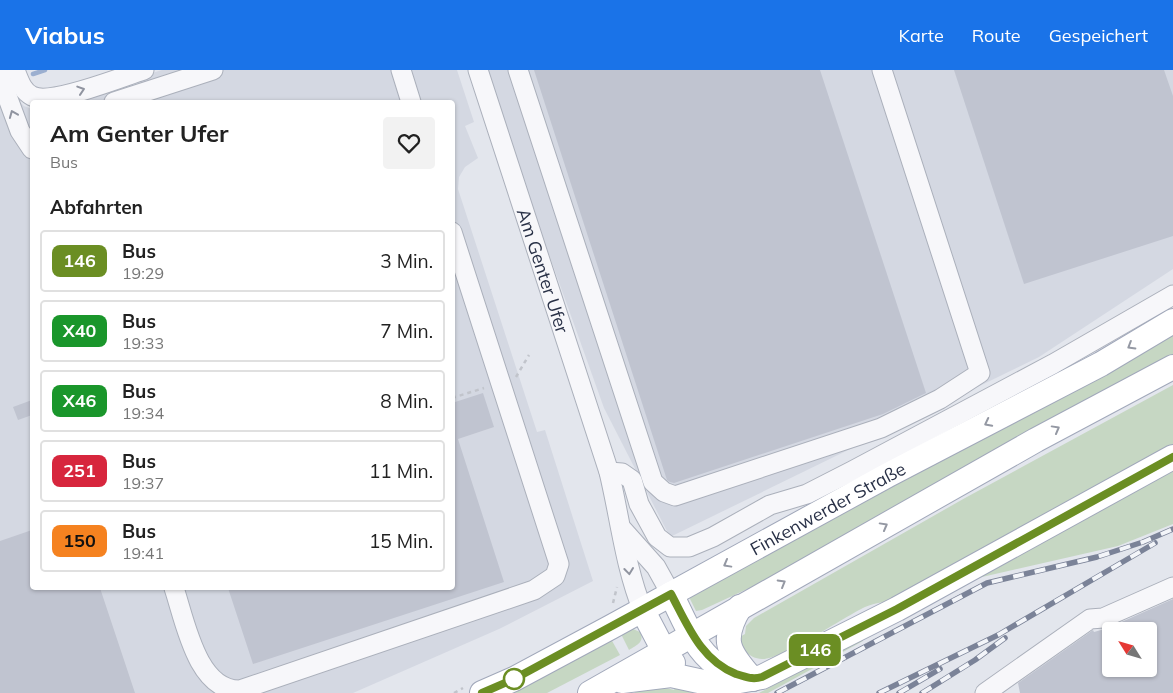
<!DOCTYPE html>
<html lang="de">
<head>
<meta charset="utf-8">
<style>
	body { margin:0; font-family:Mulish,sans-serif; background:#f2f2f2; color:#222; height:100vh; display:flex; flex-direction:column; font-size:19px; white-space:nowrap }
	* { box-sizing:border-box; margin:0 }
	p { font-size:16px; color:#767676 }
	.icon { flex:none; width:28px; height:28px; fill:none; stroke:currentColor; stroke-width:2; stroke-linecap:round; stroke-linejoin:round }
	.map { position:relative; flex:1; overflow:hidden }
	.drawer { position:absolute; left:30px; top:30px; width:425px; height:490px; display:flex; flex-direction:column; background:#fff; border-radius:5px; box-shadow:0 1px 4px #0004 }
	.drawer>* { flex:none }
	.badge { padding:0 10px; border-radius:8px; font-size:18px; line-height:32px }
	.needle { width:32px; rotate:307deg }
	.buttons { position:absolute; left:1102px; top:552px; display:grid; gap:10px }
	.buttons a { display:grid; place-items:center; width:55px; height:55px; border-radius:5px; background:#fff; box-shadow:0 1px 4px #0004; font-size:25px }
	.map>.badge { position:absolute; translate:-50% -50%; box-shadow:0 0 0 2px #fff }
	h2 { padding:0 20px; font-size:19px; line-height:45px }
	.round { display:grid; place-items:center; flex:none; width:52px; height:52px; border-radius:5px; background:#f2f2f2 }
	.head { display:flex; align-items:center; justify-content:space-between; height:85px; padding:0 20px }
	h1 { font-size:24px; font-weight:700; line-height:38px }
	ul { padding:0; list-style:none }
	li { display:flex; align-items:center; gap:15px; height:62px; margin:0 10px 8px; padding:0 10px; border:2px solid #e0e0e0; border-radius:5px }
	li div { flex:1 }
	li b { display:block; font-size:19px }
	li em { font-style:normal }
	li .badge { min-width:55px; font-weight:700; text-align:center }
	header { display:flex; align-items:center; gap:30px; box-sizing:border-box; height:70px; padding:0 25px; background:#1a73e8; color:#fff }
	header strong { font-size:24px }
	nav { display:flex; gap:28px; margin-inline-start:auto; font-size:18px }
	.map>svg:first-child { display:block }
</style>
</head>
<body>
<header>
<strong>Viabus</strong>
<nav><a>Karte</a><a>Route</a><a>Gespeichert</a></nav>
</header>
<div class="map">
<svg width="1173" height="623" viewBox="0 0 1173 623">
	<rect width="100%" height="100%" fill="#e3e6ed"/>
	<g fill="#d4d8e2">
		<path d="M162 0H457L474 52 465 56 478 88 465 97 459 107 458 119 537 362 545 360 593 511 499 559 353 623H0V25L17 29 24 36 32 39V518H452V32H59Z"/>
		<path d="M483 0H1173V199L1039 287 670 467 604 338Z"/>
	</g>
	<g fill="#c6d7c3">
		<path d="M1173 263V288L788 500 702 540 696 541 689 527Z"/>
		<path d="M1173 315V379L895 530C885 532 874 533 865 537 844 547 781 590 762 589 748 588 744 580 738 568L745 564 746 556 754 548 965 428Z"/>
		<path d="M1173 399V454L1118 476 969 510Z"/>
		<path d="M633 559 640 562C645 572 637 575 629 580L621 564Z"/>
		<path d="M861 568 863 571 768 623H759Z"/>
		<path d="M611 569 620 585 547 623H508Z"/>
		<path d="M677 613 703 623H634C646 615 661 617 674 620Z"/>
	</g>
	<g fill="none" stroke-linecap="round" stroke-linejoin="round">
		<path stroke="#9bafd0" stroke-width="4.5" d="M33 4 45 0"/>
	</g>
	<g fill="#c0c4d0" fill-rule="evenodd">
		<path d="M534 0H820L926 323 883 344 674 413 670 412 667 410Z"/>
		<path d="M954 0H1164L1173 26V166L1024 214Z"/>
		<path d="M483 323 494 357 458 369 504 512 253 594 228 518H452V333Z"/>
		<path d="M32 330V345L18 350 13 337Z"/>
		<path d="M32 460V518H100L135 623H0V471Z"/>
		<path d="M1173 529V623H1020L1018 613 1093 560 1094 562 1108 558ZM1111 561H1149V599H1111Z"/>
	</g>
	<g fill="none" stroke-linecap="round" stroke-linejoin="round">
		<g stroke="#abb0bb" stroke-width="21">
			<g id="minor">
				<path d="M15 0C19 10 22 21 32 26 51 36 121 7 144 0"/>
				<path d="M401 0 411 32"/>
				<path id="s1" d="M478 0 609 402C620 448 625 497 643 541"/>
				<path d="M518 0 653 412 664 422 675 426 881 358 940 329 980 303 882 0"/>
				<path d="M0 7 20 61 32 79"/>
				<path d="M114 32 213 0"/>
				<path d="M609 402 622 403 632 410 639 434 657 467 670 477H689L713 467 770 435 807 424 852 401 1053 294 1173 225"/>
				<path d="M623 460 656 497 671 524"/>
				<path d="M174 518C185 551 197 621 240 620L534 520 555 506 559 494 452 162"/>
				<path d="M985 623 1090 549 1103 548 1173 517"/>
			</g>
		</g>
		<g stroke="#a1a8ba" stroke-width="26">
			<g id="major">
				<path d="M671 524C683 547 694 579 716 594 727 602 740 605 753 609"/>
				<path d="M740 537C720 570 728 582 752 609"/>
				<path d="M643 541 664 581 673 593"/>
				<path d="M622 611 671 605 717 615 762 607 897 539 1173 387"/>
				<path id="s2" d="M482 623 514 609 611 557 888 405 1101 294 1173 251"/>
				<path d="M590 623 1036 370 1173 297"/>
			</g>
		</g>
		<g stroke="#c1c4cb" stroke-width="2.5" stroke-dasharray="4 4" stroke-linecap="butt">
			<path d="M516 307 529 285"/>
			<path d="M452 328 484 318"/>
			<path d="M613 533 617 517"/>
			<path d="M454 623 463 618"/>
		</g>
		<use href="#minor" stroke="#f7f7fa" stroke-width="19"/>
		<use href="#major" stroke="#fff" stroke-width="24"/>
		<g stroke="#7b8398" stroke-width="5.5">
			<g id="rail">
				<path d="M777 623 987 513 1097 487 1143 472 1173 459"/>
				<path d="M879 623 998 565 1155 473"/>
				<path d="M899 623 940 599"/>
				<path d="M922 623 975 590 1005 568"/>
			</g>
		</g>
		<use href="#rail" stroke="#f3f5f9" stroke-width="4" stroke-dasharray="11" stroke-linecap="butt"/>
	</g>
	<defs><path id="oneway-chevron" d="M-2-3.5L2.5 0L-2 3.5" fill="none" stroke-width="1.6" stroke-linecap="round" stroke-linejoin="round" transform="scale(1.25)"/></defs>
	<g stroke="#9094a0">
		<use href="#oneway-chevron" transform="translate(81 20) rotate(-18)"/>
		<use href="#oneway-chevron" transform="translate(13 44) rotate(-112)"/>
		<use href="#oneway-chevron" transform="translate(629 501) rotate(83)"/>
	</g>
	<g stroke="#9498a3">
		<use href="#oneway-chevron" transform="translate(1131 276) rotate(149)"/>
		<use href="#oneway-chevron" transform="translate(988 353) rotate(153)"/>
		<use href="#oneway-chevron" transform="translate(1056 359) rotate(-29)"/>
		<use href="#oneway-chevron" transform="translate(884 456) rotate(-29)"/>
		<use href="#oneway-chevron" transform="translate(727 494) rotate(151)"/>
		<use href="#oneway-chevron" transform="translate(782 513) rotate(-30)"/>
	</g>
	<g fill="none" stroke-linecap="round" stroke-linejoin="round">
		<g stroke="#fff" stroke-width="11">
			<path id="line" d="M482 623 514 609 671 524C688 556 701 590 736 604 747 607 752 610 762 607L897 539 1173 387"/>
		</g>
		<use href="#line" stroke="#6b8e23" stroke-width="8"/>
	</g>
	<circle fill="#fff" stroke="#6b8e23" stroke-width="2.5" cx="514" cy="609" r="10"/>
	<g text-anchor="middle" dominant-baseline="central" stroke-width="4" stroke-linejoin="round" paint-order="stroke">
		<g font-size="18" fill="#293147" stroke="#f3f5f9">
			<text stroke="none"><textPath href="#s1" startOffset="211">Am Genter Ufer</textPath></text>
			<text stroke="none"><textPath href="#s2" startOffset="392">Finkenwerder Straße</textPath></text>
		</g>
	</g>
</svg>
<div class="buttons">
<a><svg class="needle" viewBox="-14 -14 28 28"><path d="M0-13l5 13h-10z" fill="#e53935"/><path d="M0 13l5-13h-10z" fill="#767676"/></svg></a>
</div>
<b class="badge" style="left:815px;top:580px;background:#6b8e23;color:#fff">146</b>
<section class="drawer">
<div class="head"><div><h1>Am Genter Ufer</h1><p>Bus</p></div><a class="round"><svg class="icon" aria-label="heart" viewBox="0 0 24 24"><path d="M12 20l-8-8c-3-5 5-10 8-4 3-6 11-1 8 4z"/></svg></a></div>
<h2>Abfahrten</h2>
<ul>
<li><span class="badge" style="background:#6b8e23;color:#fff">146</span><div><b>Bus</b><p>19:29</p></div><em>3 Min.</em></li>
<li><span class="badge" style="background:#1a962b;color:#fff">X40</span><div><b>Bus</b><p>19:33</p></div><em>7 Min.</em></li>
<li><span class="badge" style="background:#1a962b;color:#fff">X46</span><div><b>Bus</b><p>19:34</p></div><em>8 Min.</em></li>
<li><span class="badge" style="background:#d7263d;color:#fff">251</span><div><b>Bus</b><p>19:37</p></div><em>11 Min.</em></li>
<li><span class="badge" style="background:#f58220;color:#111">150</span><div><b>Bus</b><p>19:41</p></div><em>15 Min.</em></li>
</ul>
</section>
</div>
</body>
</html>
